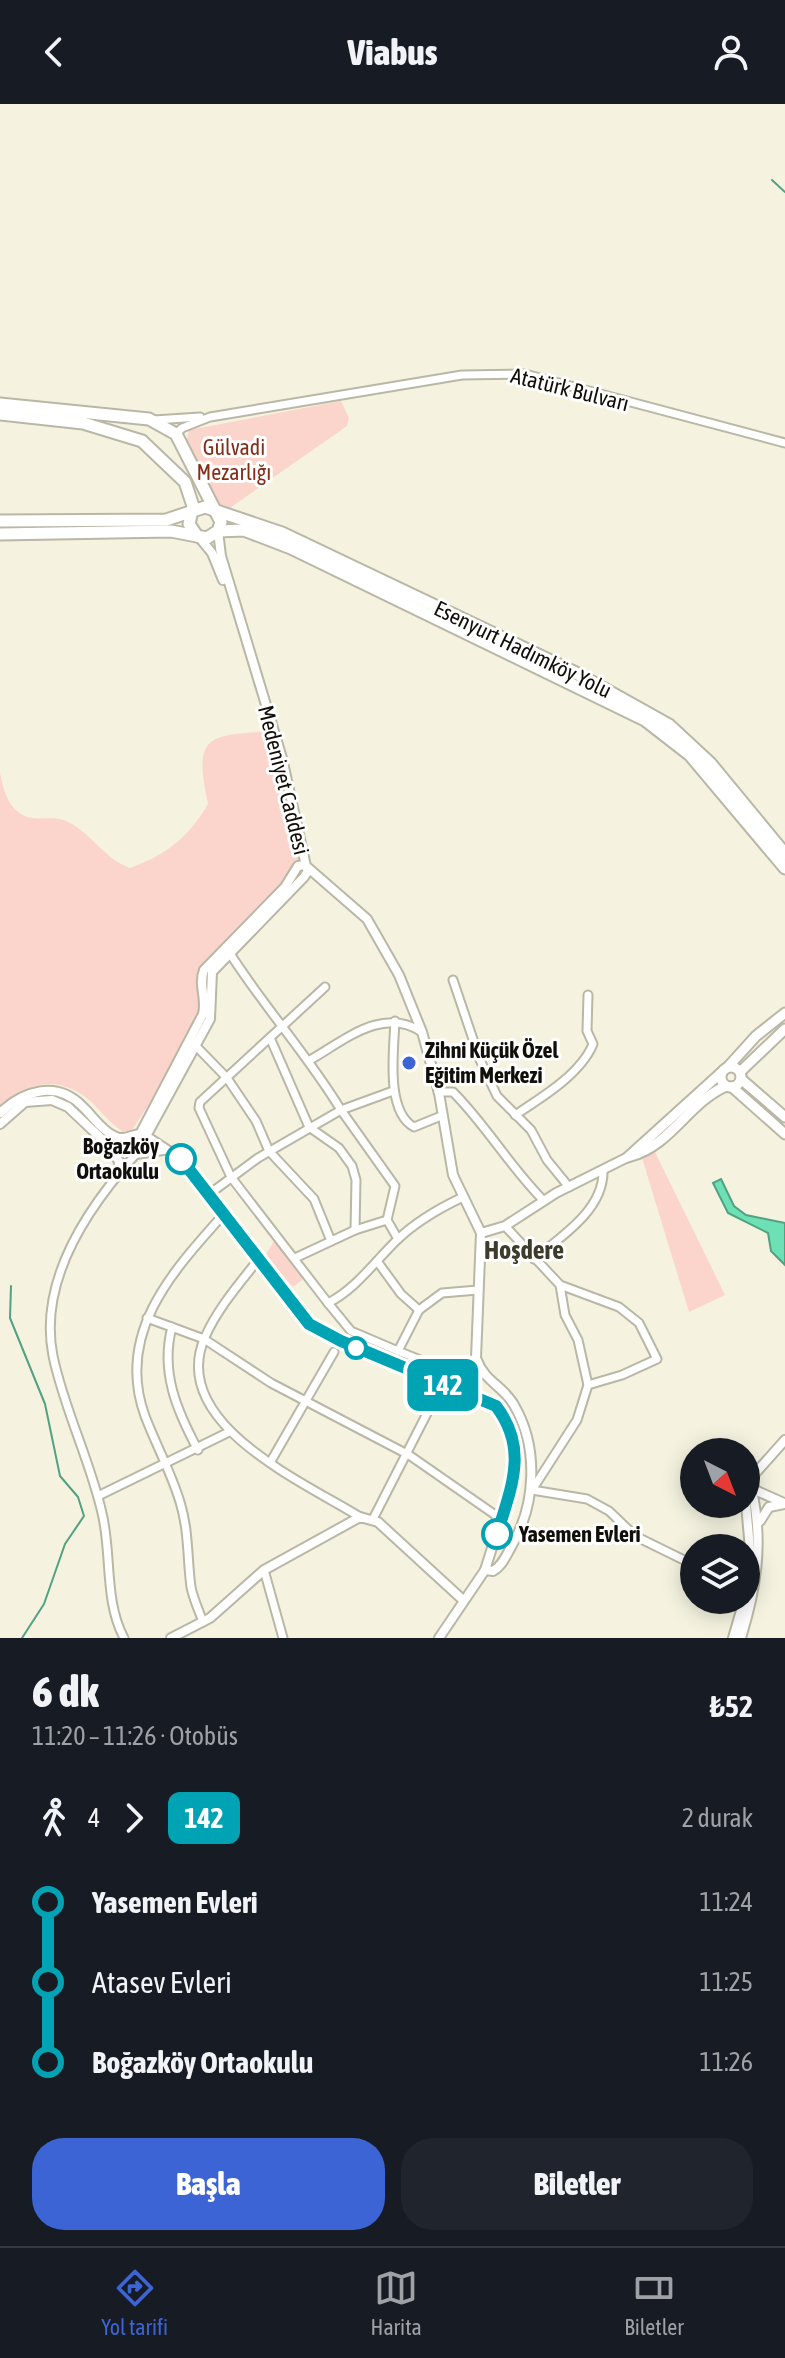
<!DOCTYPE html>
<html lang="tr">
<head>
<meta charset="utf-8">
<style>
	body { margin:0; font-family:"Asap Condensed",sans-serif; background:#20242c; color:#f1f3f6; height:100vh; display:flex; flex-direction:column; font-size:30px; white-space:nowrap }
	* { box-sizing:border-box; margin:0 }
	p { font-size:26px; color:#9ea1a6 }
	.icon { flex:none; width:44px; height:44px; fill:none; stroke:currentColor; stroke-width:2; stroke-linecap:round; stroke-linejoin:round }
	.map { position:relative; height:1534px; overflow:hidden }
	.sheet { display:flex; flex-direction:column; background:#171b24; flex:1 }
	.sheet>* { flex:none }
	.badge { padding:0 16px; border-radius:12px; font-size:28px; line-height:52px }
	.needle { width:52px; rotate:138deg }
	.tools { position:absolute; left:680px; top:1334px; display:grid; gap:16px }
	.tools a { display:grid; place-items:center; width:80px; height:80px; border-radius:50%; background:#171b24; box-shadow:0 4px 20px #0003; font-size:40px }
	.map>.badge { position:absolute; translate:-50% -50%; box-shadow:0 0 0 4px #fff }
	.legs { display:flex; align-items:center; gap:12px; height:88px; padding:0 32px; font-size:26px }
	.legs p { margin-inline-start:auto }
	.head { display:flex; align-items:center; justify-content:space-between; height:136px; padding:0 32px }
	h1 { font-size:44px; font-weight:800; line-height:60px }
	.primary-button { display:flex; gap:16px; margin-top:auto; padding:16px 32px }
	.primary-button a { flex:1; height:92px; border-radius:32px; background:#3c64d5; color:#fff; font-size:32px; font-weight:800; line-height:92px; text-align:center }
	.primary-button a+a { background:#20242c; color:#f1f3f6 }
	ul { padding:0 32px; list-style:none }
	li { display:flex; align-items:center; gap:28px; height:80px; font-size:30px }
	li i { display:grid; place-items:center; width:12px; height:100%; margin:0 10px; background:currentColor }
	li i::after { content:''; width:20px; height:20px; margin:-10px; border:6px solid; border-radius:50%; background:#171b24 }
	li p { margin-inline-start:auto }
	li:first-child i { background:linear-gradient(#0000 50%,currentColor 0) }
	li:last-child i { background:linear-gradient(currentColor 50%,#0000 0) }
	header { display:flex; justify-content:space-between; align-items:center; height:104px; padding:0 32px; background:#171b24; font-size:36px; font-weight:800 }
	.tabs { display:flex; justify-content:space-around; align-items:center; height:112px; border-top:2px solid #363941; background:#171b24; font-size:22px; color:#9ea1a6 }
	.tabs a { display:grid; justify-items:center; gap:4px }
	.tabs .on { color:#3c64d5 }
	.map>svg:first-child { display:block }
</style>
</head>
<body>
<header><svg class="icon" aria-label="back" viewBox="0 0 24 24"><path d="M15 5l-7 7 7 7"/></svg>Viabus<svg class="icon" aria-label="person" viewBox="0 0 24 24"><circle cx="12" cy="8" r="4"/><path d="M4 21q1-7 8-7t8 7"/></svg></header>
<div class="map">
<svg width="785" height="1534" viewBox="0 0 785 1534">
	<rect width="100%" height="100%" fill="#f5f3e0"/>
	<g fill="#fbd5cb">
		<path d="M341 297 349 314 347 322 227 406 217 401 186 338 189 326Z"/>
		<path d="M274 627 301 743 298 762 204 866C205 925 169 969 138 1017L132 1026 123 1028C106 1017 97 1000 81 990 51 971 23 981 0 1003V669C3 683 6 698 18 708 33 720 50 710 66 717 91 728 104 755 130 764 166 751 189 733 208 700 192 627 210 632 274 627Z"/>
		<path d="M655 1048 725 1191 689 1208 642 1054Z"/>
		<path d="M274 1137 303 1175 293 1183 265 1152Z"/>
	</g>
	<path fill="#6de0b6" stroke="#51a182" stroke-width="2" d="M721 1075 734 1102 746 1111 785 1119V1161L771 1147 768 1129 728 1109 713 1079Z"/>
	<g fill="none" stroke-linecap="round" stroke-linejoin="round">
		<g stroke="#51a182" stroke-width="2">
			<path d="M772 76 785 88"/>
			<path d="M11 1182 10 1214 45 1300 60 1372 78 1393 84 1412 65 1440 44 1500 22 1534"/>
		</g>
		<g stroke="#b9b7a5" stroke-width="11">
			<g id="minor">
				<path d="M154 316 200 313"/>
				<path d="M176 330 182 324 210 313 462 271 525 270 785 339"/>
				<path d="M453 876 480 956 497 992 531 1026 547 1056 569 1083"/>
				<path d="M325 883 200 998 199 1004 231 1073 328 1199C356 1185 375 1157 398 1135 417 1117 438 1105 461 1094"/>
				<path d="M395 917C394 945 385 1007 414 1023L441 1012"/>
				<path d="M271 936 309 1023 339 1044 352 1062 356 1076 355 1126"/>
				<path d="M192 938 227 974 256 1017 269 1047 314 1095 331 1137"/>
				<path d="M310 956C345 936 383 902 422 928"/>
				<path d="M438 988H453C486 1021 510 1063 544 1097"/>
				<path d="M515 1011C541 994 581 970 593 940L587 927 588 891"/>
				<path d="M208 1091 258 1054 341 1006C307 950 264 903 229 848"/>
				<path d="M387 1116 395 1082 341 1006 393 987"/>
				<path d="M505 1122 560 1181 619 1203 639 1219 657 1255 622 1271 588 1281 578 1236 565 1211 560 1181"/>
				<path d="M295 1154 355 1126 387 1116 398 1135"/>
				<path d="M534 1155C562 1132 603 1106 603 1068"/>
				<path d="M258 1156C239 1180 218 1204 205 1233 167 1319 304 1378 360 1413"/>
				<path d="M377 1157 401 1190 419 1206 442 1189 478 1186"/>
				<path d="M328 1199 351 1227 398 1247"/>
				<path d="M419 1206 398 1247 465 1274 482 1270"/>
				<path d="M147 1214 204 1235 271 1279 409 1351 501 1415"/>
				<path d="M172 1223C160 1268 177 1307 198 1346"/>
				<path d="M588 1281 577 1316 532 1386 587 1395 609 1407 635 1432 694 1461"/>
				<path d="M271 1357 334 1248"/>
				<path d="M98 1392 229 1328"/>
				<path d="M373 1415 442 1280"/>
				<path d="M264 1466 283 1534"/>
				<path d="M203 1518C199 1507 193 1494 191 1483 187 1453 189 1427 180 1398 171 1368 156 1341 145 1312 115 1230 172 1168 222 1112"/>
				<path d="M124 1534C104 1497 112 1449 102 1409 90 1356 64 1305 53 1252 38 1177 88 1103 136 1050"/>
			</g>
		</g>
		<g stroke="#b9b7a5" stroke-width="12">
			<g id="tertiary">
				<path d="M218 427 221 452 282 654 306 762 367 815 399 871 422 928 439 989 453 1071 481 1129 476 1254C485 1279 503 1281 514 1301 539 1344 536 1401 511 1443 506 1452 502 1462 493 1467L485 1466"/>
				<path d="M199 433 212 449 223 476"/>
				<path d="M0 1009C23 987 56 976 82 1002 92 1011 101 1026 114 1032 125 1038 132 1029 143 1030L181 1055 309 1220 341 1237 496 1302 511 1324 515 1345 509 1390 485 1466 439 1534"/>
				<path d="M0 1020 25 998 52 996 68 1003 106 1039 136 1050 163 1046"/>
				<path d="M140 1030 203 910C207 894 198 881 204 866L285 783 298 762 305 761 308 767 304 773 212 868 210 915 146 1032"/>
				<path d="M105 1040 119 1057V1068"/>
				<path d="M481 1129 505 1122 556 1089 628 1053"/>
				<path d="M751 1374 785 1336"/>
				<path d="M757 1387 784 1399"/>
				<path d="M746 1400 751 1457 746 1488"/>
				<path d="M760 1417 769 1403 785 1400"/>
				<path d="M171 1534 210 1514 264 1466 360 1413 378 1418 463 1496"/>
				<path d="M733 1534 744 1496"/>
				<path d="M741 1534C756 1485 763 1442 753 1391"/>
			</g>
		</g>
		<g stroke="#b9b7a5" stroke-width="13">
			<g id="secondary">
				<circle cx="731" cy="973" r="10"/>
				<path d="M727 964 756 932 785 909"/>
				<path d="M740 968 785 925"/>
				<path d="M741 975 785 1013"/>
				<path d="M732 983 785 1030"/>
				<path d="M631 1052C671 1041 689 998 726 982"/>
				<path d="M628 1053 723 967"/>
			</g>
		</g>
		<g stroke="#b9b7a5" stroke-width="15">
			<g id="primary">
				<path d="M0 300 149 315 176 330 221 418 218 427 207 434 171 427 0 430"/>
				<path d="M0 310 83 319 142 337 185 378 193 402 189 420 197 432"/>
				<path d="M0 417 166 416 205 403 282 429 576 569 669 621 710 659 785 750"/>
				<path d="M218 427 244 426 291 444 645 616 690 651 785 764"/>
			</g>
		</g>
		<use href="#minor" stroke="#fff" stroke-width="7"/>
		<use href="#tertiary" stroke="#fff" stroke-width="8"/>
		<use href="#secondary" stroke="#fff" stroke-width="9"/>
		<use href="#primary" stroke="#fff" stroke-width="11"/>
	</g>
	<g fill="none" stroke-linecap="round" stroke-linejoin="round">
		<g stroke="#fff" stroke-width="18">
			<path id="line-1" d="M181 1055 309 1220 341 1237 496 1302C529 1345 511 1384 497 1430"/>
		</g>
		<use href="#line-1" stroke="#00a3b4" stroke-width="12"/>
	</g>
	<circle fill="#3c64d5" stroke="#fff" stroke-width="3" cx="409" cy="959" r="8"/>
	<g fill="#fff" stroke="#00a3b4" stroke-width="4">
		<circle cx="181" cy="1055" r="14"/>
		<circle cx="356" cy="1244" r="10"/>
		<circle cx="497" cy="1430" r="14"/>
	</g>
	<g text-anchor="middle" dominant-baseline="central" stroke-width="6" stroke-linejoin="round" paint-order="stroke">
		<g font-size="22" fill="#100f09" stroke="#fff">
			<text transform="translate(570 285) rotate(14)">Atatürk Bulvarı</text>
			<text transform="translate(523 545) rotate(26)">Esenyurt Hadımköy Yolu</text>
			<text transform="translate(284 676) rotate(76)">Medeniyet Caddesi</text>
		</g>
		<g font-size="22" fill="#832e19" stroke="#fff">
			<text x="234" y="343">Gülvadi<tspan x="234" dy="25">Mezarlığı</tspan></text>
		</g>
		<g font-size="22" font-weight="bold" fill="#100f09" stroke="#fff" text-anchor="start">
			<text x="425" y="946">Zihni Küçük Özel<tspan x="425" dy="25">Eğitim Merkezi</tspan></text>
		</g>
		<g font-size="22" font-weight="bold" fill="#100f09" stroke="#fff" text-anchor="end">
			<text x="159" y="1042">Boğazköy<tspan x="159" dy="25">Ortaokulu</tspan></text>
			<text x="519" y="1430" text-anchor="start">Yasemen Evleri</text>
		</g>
		<g font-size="26" font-weight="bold" fill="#3d3b2c" stroke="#fff">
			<text x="524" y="1146">Hoşdere</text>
		</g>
	</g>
</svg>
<div class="tools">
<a><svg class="needle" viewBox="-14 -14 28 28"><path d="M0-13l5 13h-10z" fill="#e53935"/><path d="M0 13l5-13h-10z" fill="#9ea1a6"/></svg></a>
<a><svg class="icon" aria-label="layers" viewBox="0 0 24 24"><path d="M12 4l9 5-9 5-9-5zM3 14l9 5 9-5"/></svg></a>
</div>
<b class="badge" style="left:443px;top:1281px;background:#00a3b4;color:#fff">142</b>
</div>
<section class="sheet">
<div class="head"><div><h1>6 dk</h1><p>11:20 – 11:26 · Otobüs</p></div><b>₺52</b></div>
<div class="legs"><svg class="icon" aria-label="walk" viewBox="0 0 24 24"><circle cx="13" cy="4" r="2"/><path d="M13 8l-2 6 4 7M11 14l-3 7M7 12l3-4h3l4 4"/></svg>4<svg class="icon" aria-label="forward" viewBox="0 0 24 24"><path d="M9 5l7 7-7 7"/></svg><b class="badge" style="background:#00a3b4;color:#fff">142</b><p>2 durak</p></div>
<ul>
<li><i style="color:#00a3b4"></i><b>Yasemen Evleri</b><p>11:24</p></li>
<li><i style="color:#00a3b4"></i><span>Atasev Evleri</span><p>11:25</p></li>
<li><i style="color:#00a3b4"></i><b>Boğazköy Ortaokulu</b><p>11:26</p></li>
</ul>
<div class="primary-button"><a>Başla</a><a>Biletler</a></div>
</section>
<nav class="tabs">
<a class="on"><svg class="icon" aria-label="directions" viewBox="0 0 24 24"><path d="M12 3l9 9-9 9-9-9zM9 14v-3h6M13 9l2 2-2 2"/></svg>Yol tarifi</a>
<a><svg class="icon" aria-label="map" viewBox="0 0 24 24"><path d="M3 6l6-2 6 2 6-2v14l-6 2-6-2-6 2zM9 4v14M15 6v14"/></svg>Harita</a>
<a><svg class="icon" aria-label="tickets" viewBox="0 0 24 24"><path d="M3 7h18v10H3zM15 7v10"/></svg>Biletler</a>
</nav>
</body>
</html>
